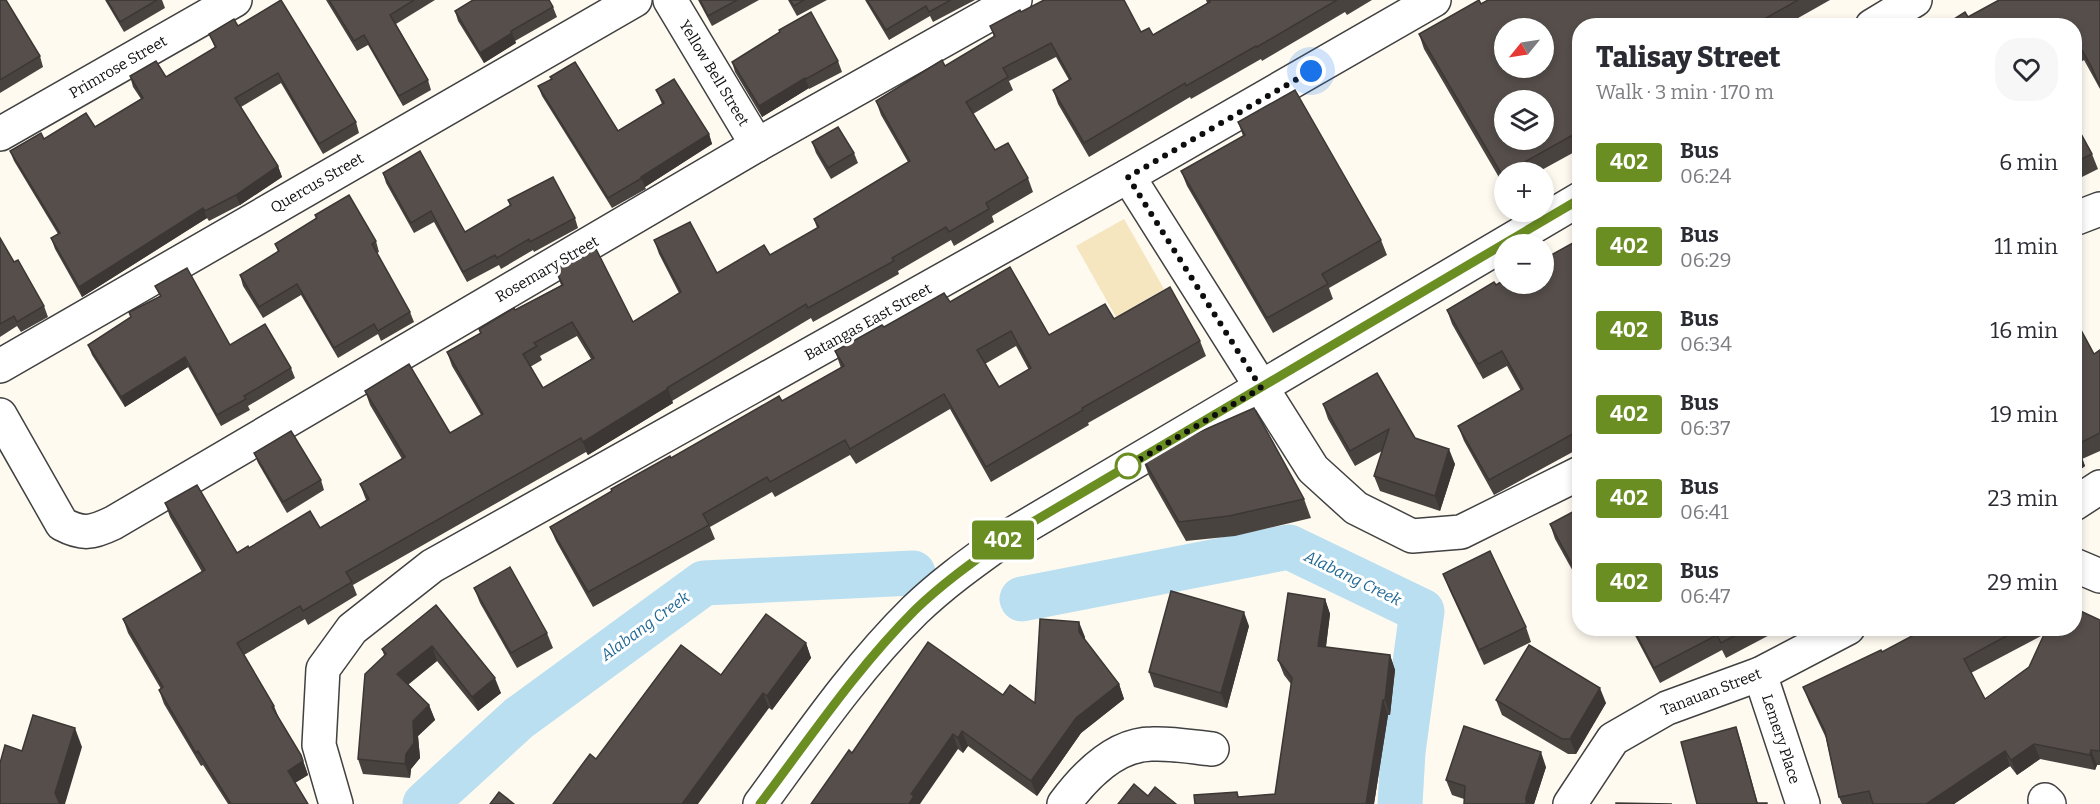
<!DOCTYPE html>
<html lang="en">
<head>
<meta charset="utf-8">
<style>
	body { margin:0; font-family:Bitter,serif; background:#f7f7f7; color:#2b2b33; height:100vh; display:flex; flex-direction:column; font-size:22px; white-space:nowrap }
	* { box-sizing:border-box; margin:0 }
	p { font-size:20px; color:#7c7c81 }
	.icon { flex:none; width:33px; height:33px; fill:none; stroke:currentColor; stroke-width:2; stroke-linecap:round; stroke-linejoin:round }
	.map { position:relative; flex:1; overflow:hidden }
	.side { position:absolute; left:1572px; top:18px; width:510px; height:618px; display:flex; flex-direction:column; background:#fff; border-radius:24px; box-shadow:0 3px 9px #0003 }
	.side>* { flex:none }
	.badge { padding:0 12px; border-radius:4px; font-size:21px; line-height:39px }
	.needle { width:39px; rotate:240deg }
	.controls { position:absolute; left:1494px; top:18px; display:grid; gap:12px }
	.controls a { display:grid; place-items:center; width:60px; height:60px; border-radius:50%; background:#fff; box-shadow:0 3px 9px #0003; font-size:30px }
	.you { position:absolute; width:30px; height:30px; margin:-15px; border:4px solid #fff; border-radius:50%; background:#1a73e8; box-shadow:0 0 0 9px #1a73e833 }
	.map>.badge { position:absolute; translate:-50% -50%; box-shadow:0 0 0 3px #fff }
	.round { display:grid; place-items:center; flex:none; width:63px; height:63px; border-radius:24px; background:#f7f7f7 }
	.overview { display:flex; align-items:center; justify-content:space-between; height:102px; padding:0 24px }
	h1 { font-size:28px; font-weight:800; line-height:45px }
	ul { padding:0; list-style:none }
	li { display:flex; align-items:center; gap:18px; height:84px; padding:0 24px }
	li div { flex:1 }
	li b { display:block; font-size:22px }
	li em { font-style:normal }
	li .badge { min-width:66px; font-weight:700; text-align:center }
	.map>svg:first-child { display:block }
</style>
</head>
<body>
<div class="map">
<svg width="2100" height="804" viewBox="0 0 2100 804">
	<rect width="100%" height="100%" fill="#fefaf0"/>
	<path fill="#f5e6c0" d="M1124 219 1164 289 1116 317 1076 246Z"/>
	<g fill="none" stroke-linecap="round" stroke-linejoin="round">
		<g stroke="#b9dff1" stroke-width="45">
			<path d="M1022 599 1289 547 1422 611 1403 752 1400 804"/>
			<path d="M425 804 519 718 704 583 913 573"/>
		</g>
		<g stroke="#414141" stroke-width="36">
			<g id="minor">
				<path d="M670 0 757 145"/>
				<path d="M1872 26 1915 0"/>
				<path d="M0 134 235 0"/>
				<path d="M1128 176 1313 469 1356 508 1412 536 1461 532 1580 473"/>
				<path d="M2074 219 2100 209"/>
				<path d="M0 366 635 0"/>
				<path d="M0 415 62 524C83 535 92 533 113 523L757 145 1015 0"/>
				<path d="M2074 504 2100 487"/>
				<path d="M2074 565 2100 576"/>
				<path d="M1760 674 1803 804"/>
				<path d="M2045 800 2049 804"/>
				<path d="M336 804 319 745 323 669 352 629 432 566 1128 176 1434 0"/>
				<path d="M760 804C809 737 856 668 915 610 944 582 977 559 1009 536L1580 199"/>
				<path d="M1064 804C1084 777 1115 744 1152 744 1172 743 1193 747 1212 749"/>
				<path d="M1570 804 1613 739 1667 708 1760 674 1848 628"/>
			</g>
		</g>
		<use href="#minor" stroke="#fff" stroke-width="33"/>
	</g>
	<g fill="#494340" fill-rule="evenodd">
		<path d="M0 0 40 56 43 67 0 93Z"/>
		<path d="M105 0H162L165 8 124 32Z"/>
		<path d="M326 0H435L396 24 428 80 431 90 403 106 368 45 357 51Z"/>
		<path d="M698 0H759L712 26Z"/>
		<path d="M788 0H827L797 16Z"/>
		<path d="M865 0H975L933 22 930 16 889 40Z"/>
		<path d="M1206 0H1372L1347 15 1345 12 1262 61 1261 59 1191 99 1190 97 1089 157 1058 104 1053 90 1069 80 1056 57 1009 81 1013 90 973 114 995 150 1028 178 1033 192 992 216 994 222 954 246 951 240 898 271 899 274 813 322 811 318 672 401 673 403 588 455 586 452 353 585 357 595 308 625 305 619 244 655 274 706 279 718 301 755 308 775 295 783 308 804H228L203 765 201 766 164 704 159 690 161 689 128 633 123 619 202 572 170 517 165 503 237 553 249 548 320 528 366 500 360 484 402 459 370 405 365 391 450 433 481 415 452 366 447 352 480 333 479 329 561 285 555 269 633 322 679 293 659 254 654 240 717 273 770 255 817 228 814 219 908 162 881 115 876 101 945 66 994 37 990 26 1021 12 1141 32 1153 35 1207 3ZM577 336 591 359 543 388 530 367 542 360 540 356Z"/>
		<path d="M1488 0H1830L1784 26H1580V149L1538 172H1504V186L1424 49 1419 34Z"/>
		<path d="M2100 0V89L2084 60 2074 66V26L1968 17Z"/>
		<path d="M553 7 557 17 515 41 516 43 484 63 458 21 455 11Z"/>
		<path d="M238 26 356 122 359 133 323 154 281 83 241 107 278 166 282 177 240 205 209 221 207 218 82 297 55 249 51 238 58 234 14 161 10 151 44 139 95 127 141 99 133 87 130 76 166 77 215 48 209 34Z"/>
		<path d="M838 61 842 72 809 89V88L762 117 735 72 732 62Z"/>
		<path d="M538 86 618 131 662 104 656 90 709 134 712 144 645 187 646 189 612 208 542 96Z"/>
		<path d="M2074 121 2092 154 2098 169 2074 181Z"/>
		<path d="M1238 122 1381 240 1387 255 1329 288 1333 299 1273 333 1187 186 1181 171 1243 136Z"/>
		<path d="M812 142 854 153 858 163 831 179 816 153Z"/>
		<path d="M383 173 465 232 510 206 508 200 575 218 578 228 534 252 533 250 501 269 499 265 467 282 434 222 414 233 386 183Z"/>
		<path d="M315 215 376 241 379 252 377 253 410 312 414 322 381 341 378 334 338 358 301 295 263 318 243 286 240 275 278 252 275 244 316 219Z"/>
		<path d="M0 238 14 262 44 306 48 317 21 332 17 326 0 337Z"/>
		<path d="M1580 239V448L1494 495 1464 441 1458 426 1521 391 1507 366 1483 379 1452 324 1447 310 1496 285Z"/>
		<path d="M155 286 230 345 291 368 295 378 248 406 250 410 221 426 188 367 125 407 92 355 88 345 131 317 129 312 160 296Z"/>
		<path d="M950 302 1049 335 1114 319 1200 341 1206 356 1088 423 1089 425 991 482 950 409 856 464 850 455 775 497 772 492 710 527 715 539 593 607 556 541 550 527 671 458 782 401 841 368 835 351 884 327ZM1016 346 1029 370 999 387 985 364Z"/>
		<path d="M2074 317 2094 354 2100 350V451L2082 459 2085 466 2074 474Z"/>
		<path d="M1323 404 1415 438 1455 464 1440 511 1380 491 1374 476 1382 451 1355 466 1328 419Z"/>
		<path d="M254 453 321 480 324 490 287 513 258 463Z"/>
		<path d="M1142 457 1304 499 1311 518 1235 536 1186 541 1149 476Z"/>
		<path d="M1580 508V584L1555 539 1550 524Z"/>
		<path d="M1443 574 1526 627 1531 642 1484 665 1449 589Z"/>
		<path d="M474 588 547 633 553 648 517 668 480 603Z"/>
		<path d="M1325 599 1330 614 1326 647 1390 655 1395 670 1390 715H1388L1374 804 1239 797 1275 794 1291 684 1284 675 1278 660Z"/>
		<path d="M436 605 501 693 478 711 437 661 408 684 429 705 435 720 418 736 420 758 411 769 410 778 363 774 358 759 384 655 382 649Z"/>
		<path d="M2100 620V765H2097L2095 770 2040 759 2017 775 2010 766 1954 804H1842L1839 797 1826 738 1809 702 1803 687 1882 652 1927 628H2074ZM2045 634 2029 667 1985 699 1971 673Z"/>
		<path d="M1249 626 1227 708 1154 687 1149 672Z"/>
		<path d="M1631 628H1783L1726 658 1722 650 1660 683Z"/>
		<path d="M1085 637V640L1119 684 1124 699 1081 733 1037 796 968 746 963 753 958 749 852 753 1003 695 1035 703Z"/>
		<path d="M806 643 811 658 772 710 769 708 596 759 721 675Z"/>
		<path d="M1496 700 1606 703 1576 754H1568L1502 715Z"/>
		<path d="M1546 767 1534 804H1464V799L1452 795 1446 780Z"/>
	</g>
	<g fill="#3c3734">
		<path d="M512 33 516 43 484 63 480 53Z"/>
		<path d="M805 78 809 88 762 117 759 106Z"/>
		<path d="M709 134 712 144 645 187 641 177Z"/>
		<path d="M278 166 282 177 240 205 236 195Z"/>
		<path d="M203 208 207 218 82 297 79 287Z"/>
		<path d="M185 357 188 367 125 407 121 397Z"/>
		<path d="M668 389 673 403 588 455 583 442Z"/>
		<path d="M1449 449 1455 464 1440 511 1435 496Z"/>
		<path d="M2080 451 2085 466 2074 474V455Z"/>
		<path d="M1325 599 1330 614 1324 661 1318 646Z"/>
		<path d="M1244 612 1249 626 1227 708 1221 693Z"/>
		<path d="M1079 622 1085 637 1084 647 1079 632Z"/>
		<path d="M806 643 811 658 772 710 767 696Z"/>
		<path d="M432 646 437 661 403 689 397 674Z"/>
		<path d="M1390 655 1395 670 1390 715 1385 700Z"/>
		<path d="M495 678 501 693 478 711 472 697Z"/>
		<path d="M1119 684 1124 699 1081 733 1037 796 1031 781 1076 718Z"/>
		<path d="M1600 688 1606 703 1576 754 1570 739Z"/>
		<path d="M763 693 769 708 698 804H682Z"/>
		<path d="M1383 700 1388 715 1374 804H1366Z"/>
		<path d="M429 705 435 720 418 736 420 758 411 769 410 778 405 764 406 754 413 721Z"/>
		<path d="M1736 727 1741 742 1758 804H1757Z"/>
		<path d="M75 728 82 747 65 804H59L55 793Z"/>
		<path d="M962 731 968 746 963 753 958 738Z"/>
		<path d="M953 734 958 749 920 804H909L911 794Z"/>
		<path d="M2034 744 2040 759 2017 775 2011 760Z"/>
		<path d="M2091 750 2097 765 2095 770 2090 755Z"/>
		<path d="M2005 751 2010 766 1954 804H1926Z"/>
		<path d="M1541 752 1546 767 1534 804H1526V797Z"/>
		<path d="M301 755 308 775 293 784 288 771Z"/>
	</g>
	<g fill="#554e4b" stroke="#3c3734" stroke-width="1.5" fill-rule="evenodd">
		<path d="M0 0H6L40 56 0 80Z"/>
		<path d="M107 0H157L120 22Z"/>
		<path d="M281 0 356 122 319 144 278 73 235 98 278 166 236 195 205 211 203 208 79 287 51 238 60 233 10 151 41 133 44 139 86 113 95 127 143 98 130 76 156 61 166 77 216 47 209 34 234 19 238 26Z"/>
		<path d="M329 0H414L390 15 428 80 399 96 364 35 354 41Z"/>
		<path d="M473 0H549L553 7 511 31 512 33 480 53 455 11Z"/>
		<path d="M700 0H737L708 16Z"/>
		<path d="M790 0H804L794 6Z"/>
		<path d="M867 0H951L929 12 926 6 886 30Z"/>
		<path d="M1044 0H1124L1141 32 1149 28 1153 35 1210 2 1209 0H1337L1257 47 1256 46 1186 86 1185 83 1084 143 1053 90 1071 79 1051 43 1003 68 1008 77 966 102 995 150 1008 143 1028 178 986 203 989 209 949 232 946 227 892 258 894 261 808 308 806 304 667 388 668 389 583 442 581 438 346 572 352 582 303 611 300 606 237 643 274 706 272 707 301 755 303 761 288 771 308 804H231L198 751 196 753 159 690 163 687 123 619 205 570 165 503 197 485 237 553 248 546 249 548 310 511 320 528 369 499 360 484 405 457 365 391 409 364 450 433 483 414 447 352 481 333 479 329 514 308 515 310 563 285 555 269 596 249 633 322 681 292 654 240 690 222 717 273 764 245 770 255 819 227 814 219 910 161 876 101 942 60 945 66 995 36 990 26 1020 10 1021 12ZM572 322 594 358 543 388 523 354 537 346 534 343Z"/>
		<path d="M1479 0 1481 4 1488 0H1798L1752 26H1580V131L1507 172H1504V174L1502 175 1419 34ZM1504 28H1544V68H1504ZM1504 100H1544V140H1504Z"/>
		<path d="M1999 0H2100V86L2091 66 2079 45 2074 48V26H1943L1965 12 1968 17Z"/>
		<path d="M811 12 838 61 806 79 805 78 759 106 732 62 780 32 779 30Z"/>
		<path d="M575 62 618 131 664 103 656 90 674 79 709 134 641 177 642 178 608 198 538 86 552 79 550 77Z"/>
		<path d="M1295 90 1381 240 1322 274 1328 284 1267 318 1181 171 1245 135 1238 122Z"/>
		<path d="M2074 121 2092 154 2074 163Z"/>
		<path d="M838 127 854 153 828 168 812 142Z"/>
		<path d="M420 151 465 232 511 205 508 200 553 177 575 218 530 242 529 239 497 258 495 255 463 272 431 211 411 223 383 173Z"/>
		<path d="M349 195 376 241 372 244 410 312 378 331 374 324 334 348 297 284 259 307 240 275 279 251 275 244 317 218 315 215Z"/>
		<path d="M0 238 14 262 18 260 44 306 17 322 14 316 0 324Z"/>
		<path d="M1580 239V430L1489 480 1458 426 1523 389 1502 351 1478 364 1447 310 1494 282 1496 285 1504 280V284H1544V259Z"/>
		<path d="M1010 267 1049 335 1105 304 1114 319 1170 287 1200 341 1082 408 1083 410 986 467 944 394 850 449 845 440 770 482 767 477 703 514 709 525 588 592 550 527 612 491 611 489 670 456 671 458 779 396 782 401 844 366 835 351 882 325 884 327 944 293 950 302ZM1011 331 1031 368 999 387 977 350Z"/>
		<path d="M187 268 230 345 265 324 291 368 244 396 246 399 217 415 185 357 121 397 88 345 131 317 129 312 161 296 155 286Z"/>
		<path d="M2074 317 2094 354 2100 350V433L2076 445 2080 451 2074 455Z"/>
		<path d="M1377 373 1415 438 1449 449 1435 496 1374 476 1389 429 1350 451 1323 404Z"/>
		<path d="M1254 408 1304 499 1229 516 1179 522 1142 457Z"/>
		<path d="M291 431 321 480 283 502 254 453Z"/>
		<path d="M1580 508V579L1550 524Z"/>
		<path d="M1490 551 1526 627 1479 650 1443 574Z"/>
		<path d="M510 567 547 633 511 653 474 588Z"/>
		<path d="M1171 591 1244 612 1221 693 1149 672Z"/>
		<path d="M1288 593 1325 599 1318 646 1390 655 1385 700H1383L1366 804H1195L1194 795 1237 792 1238 797 1275 794 1292 678 1278 660Z"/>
		<path d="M436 605 495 678 472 697 432 646 397 674 429 705 413 721 414 743 406 754 405 764 358 759 365 674 386 654 382 649Z"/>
		<path d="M2074 608 2100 620V751L2091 750 2090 755 2034 744 2011 760 2005 751 1926 804H1873L1869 791 1839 797 1825 731 1803 687 1881 650 1882 652 1927 628H2021L1964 659 1985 699 2029 667 2047 628H2074Z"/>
		<path d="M766 614 806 643 767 696 763 693 682 804H553L590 754 596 759 681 645 721 675Z"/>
		<path d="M1040 619 1079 622V632L1119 684 1076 718 1031 781 962 731 958 738 953 734 911 794 914 796 909 804H811L849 750 852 753 928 642 1003 695 1010 685 1035 703Z"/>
		<path d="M1633 628H1749L1721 643 1717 635 1654 668Z"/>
		<path d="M1529 645 1600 688 1570 739H1562L1496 700Z"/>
		<path d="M33 715 75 728 55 793 60 804H0V763L5 745 22 751Z"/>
		<path d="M1464 726 1541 752 1526 797V804H1464L1465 786 1446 780Z"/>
		<path d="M1736 727 1757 803H1767V804H1697L1681 742Z"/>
		<path d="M1134 784 1148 796 1155 787 1176 804H1118Z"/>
		<path d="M499 792 514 804H490Z"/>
		<path d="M1616 803 1672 804H1616Z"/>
	</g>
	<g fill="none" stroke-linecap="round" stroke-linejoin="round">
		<g stroke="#fff" stroke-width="14">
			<path id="line" d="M760 804C810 738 856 669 915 610 944 582 977 559 1009 536L1580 199"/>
		</g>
		<use href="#line" stroke="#6b8e23" stroke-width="9"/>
		<path stroke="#0e0e0e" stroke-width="6" stroke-dasharray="0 10.8" d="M1128 466 1125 468 1261 388 1128 177 1311 71"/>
	</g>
	<circle fill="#fff" stroke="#6b8e23" stroke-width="3" cx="1128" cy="466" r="12"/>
	<g text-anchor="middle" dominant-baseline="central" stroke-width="6" stroke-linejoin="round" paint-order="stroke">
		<g font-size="15" fill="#0e0e0e" stroke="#fff">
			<text transform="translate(118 67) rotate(-30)">Primrose Street</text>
			<text transform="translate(714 73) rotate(59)">Yellow Bell Street</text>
			<text transform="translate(317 183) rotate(-30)">Quercus Street</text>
			<text transform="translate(547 269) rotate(-30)">Rosemary Street</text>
			<text transform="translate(868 322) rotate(-29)">Batangas East Street</text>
			<text transform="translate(1711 692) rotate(-21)">Tanauan Street</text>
			<text transform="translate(1781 739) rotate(72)">Lemery Place</text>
		</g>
		<g font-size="16" font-style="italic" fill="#226995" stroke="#fff">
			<text transform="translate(1353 578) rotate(26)">Alabang Creek</text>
			<text transform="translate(645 626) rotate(-36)">Alabang Creek</text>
		</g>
	</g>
</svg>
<div class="controls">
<a><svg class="needle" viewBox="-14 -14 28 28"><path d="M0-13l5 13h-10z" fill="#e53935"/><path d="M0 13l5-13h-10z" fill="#7c7c81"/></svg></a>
<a><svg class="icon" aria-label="layers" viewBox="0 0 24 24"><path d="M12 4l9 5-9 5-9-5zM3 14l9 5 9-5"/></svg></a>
<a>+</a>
<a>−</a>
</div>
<div class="you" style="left:1311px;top:71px"></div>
<b class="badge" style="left:1003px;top:540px;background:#6b8e23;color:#fff">402</b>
<section class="side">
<div class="overview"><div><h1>Talisay Street</h1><p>Walk · 3 min · 170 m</p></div><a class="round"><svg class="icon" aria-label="heart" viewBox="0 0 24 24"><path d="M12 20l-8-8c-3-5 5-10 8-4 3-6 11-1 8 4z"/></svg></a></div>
<ul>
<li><span class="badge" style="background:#6b8e23;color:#fff">402</span><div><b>Bus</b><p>06:24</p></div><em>6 min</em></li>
<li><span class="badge" style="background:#6b8e23;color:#fff">402</span><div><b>Bus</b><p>06:29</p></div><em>11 min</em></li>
<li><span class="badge" style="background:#6b8e23;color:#fff">402</span><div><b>Bus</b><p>06:34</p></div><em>16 min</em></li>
<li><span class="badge" style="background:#6b8e23;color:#fff">402</span><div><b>Bus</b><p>06:37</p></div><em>19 min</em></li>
<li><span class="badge" style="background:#6b8e23;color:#fff">402</span><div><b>Bus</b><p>06:41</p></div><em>23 min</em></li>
<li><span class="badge" style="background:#6b8e23;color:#fff">402</span><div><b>Bus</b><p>06:47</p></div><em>29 min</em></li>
</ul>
</section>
</div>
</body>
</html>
